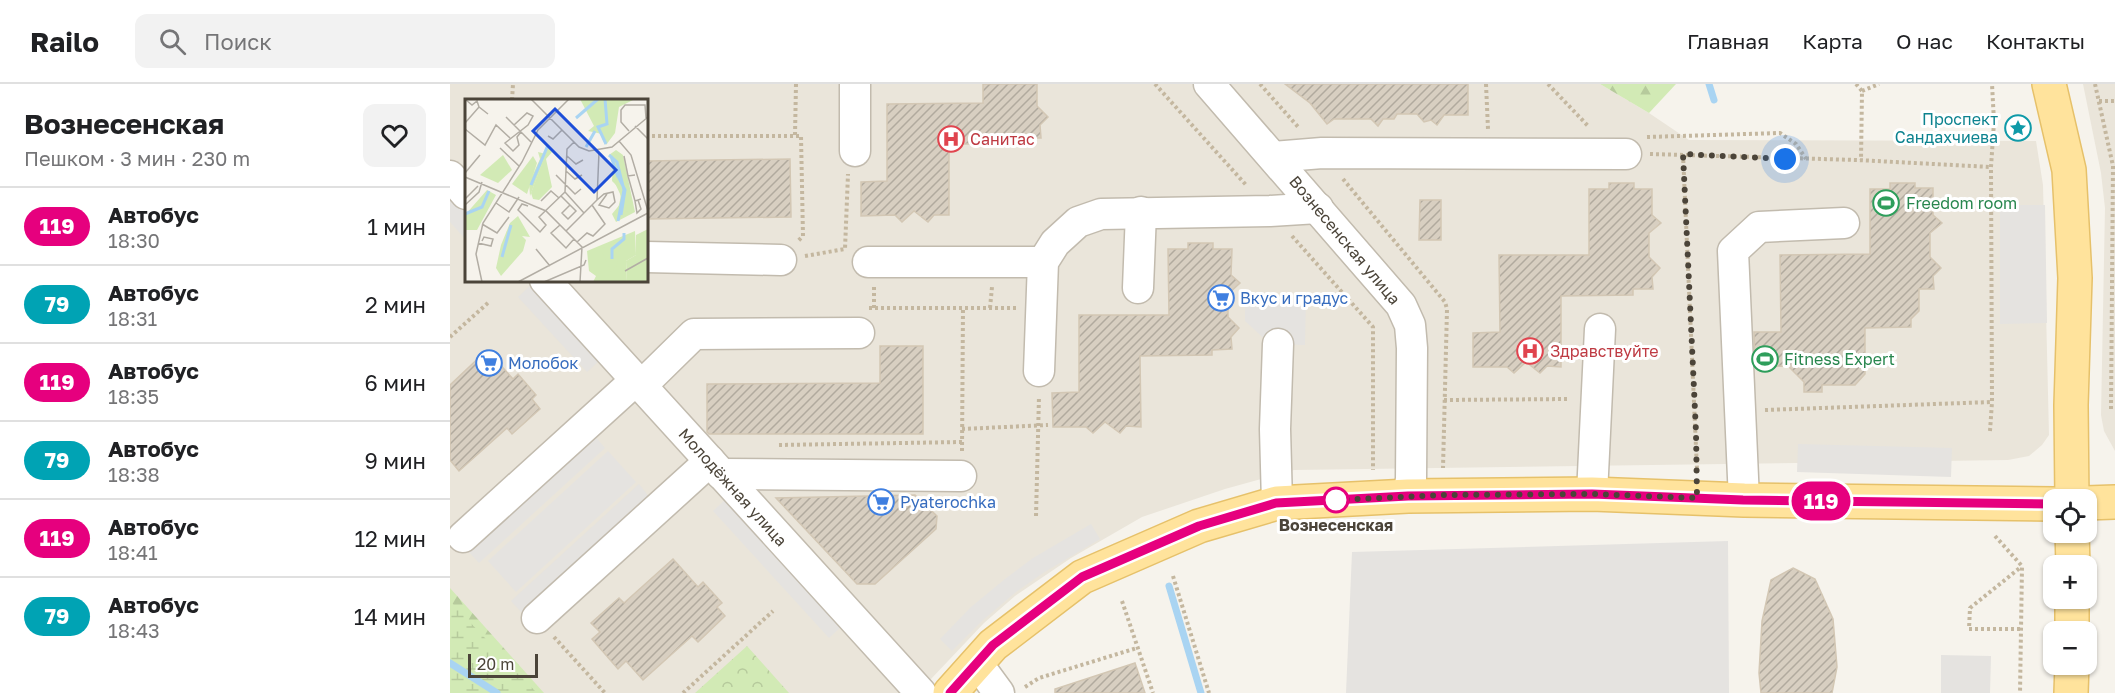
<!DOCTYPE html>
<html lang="ru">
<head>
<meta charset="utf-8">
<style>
	body { margin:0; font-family:"Golos Text",sans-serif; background:#f2f2f2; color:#202124; height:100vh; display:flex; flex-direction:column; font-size:22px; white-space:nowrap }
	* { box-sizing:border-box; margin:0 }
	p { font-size:20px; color:#757577 }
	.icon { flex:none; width:33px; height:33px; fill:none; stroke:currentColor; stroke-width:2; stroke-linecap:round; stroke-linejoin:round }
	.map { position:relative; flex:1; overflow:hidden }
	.side { display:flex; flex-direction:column; background:#fff; width:450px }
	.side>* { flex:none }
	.badge { padding:0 12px; border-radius:20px; font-size:21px; line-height:39px }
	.controls { position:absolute; left:1593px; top:405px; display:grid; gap:12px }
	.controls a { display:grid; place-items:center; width:54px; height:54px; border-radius:12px; background:#fff; box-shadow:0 2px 4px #0004; font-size:30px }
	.scale { position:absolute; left:18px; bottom:15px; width:70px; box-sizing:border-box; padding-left:6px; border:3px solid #4b4439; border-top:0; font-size:16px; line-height:21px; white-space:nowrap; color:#4b4439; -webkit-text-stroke:4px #fff; paint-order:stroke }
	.you { position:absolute; width:30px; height:30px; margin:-15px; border:4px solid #fff; border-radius:50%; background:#1a73e8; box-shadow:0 0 0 9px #1a73e833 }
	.map>.badge { position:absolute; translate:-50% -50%; box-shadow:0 0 0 3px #fff }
	.round { display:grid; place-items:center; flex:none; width:63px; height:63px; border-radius:12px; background:#f2f2f2 }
	.summary { display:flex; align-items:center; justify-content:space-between; height:102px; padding:0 24px }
	h1 { font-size:28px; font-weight:700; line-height:45px }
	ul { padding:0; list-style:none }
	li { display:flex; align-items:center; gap:18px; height:78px; padding:0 24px; border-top:2px solid #e0e0e0 }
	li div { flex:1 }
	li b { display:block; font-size:22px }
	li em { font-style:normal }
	li .badge { min-width:66px; font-weight:700; text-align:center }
	header { display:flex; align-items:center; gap:36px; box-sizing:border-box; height:84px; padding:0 30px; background:#fff; border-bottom:2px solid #e0e0e0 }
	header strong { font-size:28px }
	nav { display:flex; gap:33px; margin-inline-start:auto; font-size:21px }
	.search { width:420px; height:54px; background:#f2f2f2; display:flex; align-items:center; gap:15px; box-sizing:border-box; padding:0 21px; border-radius:12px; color:#757577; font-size:22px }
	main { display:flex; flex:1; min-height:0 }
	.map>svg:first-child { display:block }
</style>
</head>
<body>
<header>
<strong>Railo</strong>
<div class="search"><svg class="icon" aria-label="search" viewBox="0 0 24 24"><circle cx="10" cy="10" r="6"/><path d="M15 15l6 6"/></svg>Поиск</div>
<nav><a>Главная</a><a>Карта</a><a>О нас</a><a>Контакты</a></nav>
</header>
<main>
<section class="side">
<div class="summary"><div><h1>Вознесенская</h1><p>Пешком · 3 мин · 230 m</p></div><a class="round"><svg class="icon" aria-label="heart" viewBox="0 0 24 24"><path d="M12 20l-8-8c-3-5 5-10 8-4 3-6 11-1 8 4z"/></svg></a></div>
<ul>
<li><span class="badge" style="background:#e6007e;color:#fff">119</span><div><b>Автобус</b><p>18:30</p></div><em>1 мин</em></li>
<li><span class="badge" style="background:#00a3b4;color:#fff">79</span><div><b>Автобус</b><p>18:31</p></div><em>2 мин</em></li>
<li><span class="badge" style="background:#e6007e;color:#fff">119</span><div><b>Автобус</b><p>18:35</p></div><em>6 мин</em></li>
<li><span class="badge" style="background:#00a3b4;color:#fff">79</span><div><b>Автобус</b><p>18:38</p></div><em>9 мин</em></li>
<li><span class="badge" style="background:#e6007e;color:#fff">119</span><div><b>Автобус</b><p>18:41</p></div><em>12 мин</em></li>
<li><span class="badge" style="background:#00a3b4;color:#fff">79</span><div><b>Автобус</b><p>18:43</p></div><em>14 мин</em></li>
</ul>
</section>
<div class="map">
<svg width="1665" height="609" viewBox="0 0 1665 609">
	<defs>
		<pattern id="forest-firs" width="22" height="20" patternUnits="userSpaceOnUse" patternTransform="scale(1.5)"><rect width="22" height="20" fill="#d2eab5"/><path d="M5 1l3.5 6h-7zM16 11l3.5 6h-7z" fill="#b6ca9c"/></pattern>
		<pattern id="wetland-marsh" width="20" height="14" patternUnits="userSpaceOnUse" patternTransform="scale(1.5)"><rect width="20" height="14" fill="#d2eab5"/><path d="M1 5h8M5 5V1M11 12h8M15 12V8" fill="none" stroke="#b6ca9c"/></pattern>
		<pattern id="park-crowns" width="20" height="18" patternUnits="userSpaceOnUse" patternTransform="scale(1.5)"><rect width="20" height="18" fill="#d2eab5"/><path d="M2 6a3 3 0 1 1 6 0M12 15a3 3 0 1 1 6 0" fill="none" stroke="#b6ca9c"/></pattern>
		<pattern id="building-hatch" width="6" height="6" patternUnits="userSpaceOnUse" patternTransform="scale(1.5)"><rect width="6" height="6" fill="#d8cfc1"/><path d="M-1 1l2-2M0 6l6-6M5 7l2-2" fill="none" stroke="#b1aa9e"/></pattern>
	</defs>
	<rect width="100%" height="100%" fill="#f6f3ec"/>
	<g fill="#eae5da" fill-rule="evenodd">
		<path d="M0 0H1150L1199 29 1239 56 1586 57 1593 101 1599 351 1592 361 1579 372 1558 376 844 386 775 405 692 433 621 474 565 512 534 539 481 595 471 609H0ZM16 16H196V196H16Z"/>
		<path d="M1633 0H1665V367L1654 347 1651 331 1655 124 1651 89Z"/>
	</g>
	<g fill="url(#forest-firs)">
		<path d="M1150 0H1226L1199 29Z"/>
		<path d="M0 504 94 609H0Z"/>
	</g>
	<path fill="url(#wetland-marsh)" d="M0 517 84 606 87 609H0Z"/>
	<path fill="url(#park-crowns)" d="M297 562 339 609H245Z"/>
	<g fill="#e5e3e0">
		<path d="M0 111 16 129V156L0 138Z"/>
		<path d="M1550 121H1595L1597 239 1550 240Z"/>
		<path d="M81 201 150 276 137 288 68 213Z"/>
		<path d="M795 214 856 215 855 261 820 260 795 237Z"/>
		<path d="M144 351 155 364 29 479 17 466Z"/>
		<path d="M1348 360 1502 364 1501 393 1347 388Z"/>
		<path d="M158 367 186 398 66 508 38 477Z"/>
		<path d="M189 400 200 414 73 530 61 517Z"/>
		<path d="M276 415 392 542 379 554 263 427Z"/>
		<path d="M641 440 650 455 593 489 566 508 533 536 502 567 490 555 521 523 555 495 583 474Z"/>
		<path d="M1278 457 1279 609H896L902 468Z"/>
		<path d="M1491 571 1541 572 1540 609H1491Z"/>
	</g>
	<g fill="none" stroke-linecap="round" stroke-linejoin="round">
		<g stroke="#a9d4f2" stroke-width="7">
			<path d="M1259 0 1264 16"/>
			<path d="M719 502 751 609"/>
			<path d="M0 579 47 609"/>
		</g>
	</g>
	<g fill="url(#building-hatch)" stroke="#d3c7b4" stroke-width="1.5">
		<path d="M533 0H587V22L598 33 590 41 591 54H571V60H499V131H484L478 138 464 127 452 138 445 131 411 132V98L437 97V20L533 19Z"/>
		<path d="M835 0H1018V31H994L987 41 981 36 974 38 967 30H947L944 35H933L928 42 921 35H884L877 40 860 19Z"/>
		<path d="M340 75 341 133 196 135V77Z"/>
		<path d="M1159 99H1184V105H1202V131L1211 139 1199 149V173L1210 184 1202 193 1203 205H1183V211L1111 212V283L1097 282 1090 289 1076 278 1064 289 1057 283H1023V249L1050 248 1049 171H1139V105H1159Z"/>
		<path d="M1440 99H1465V104H1483V131L1492 139 1480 149V173L1491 184 1483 192 1484 205H1469V227L1461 235V243L1415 244V290L1405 301H1372V308H1354V298L1338 282 1305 283 1304 248H1331L1330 171 1420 170V105H1440Z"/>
		<path d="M970 116H991V156H969Z"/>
		<path d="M738 159H763V165H782L781 191 790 199 778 210V233L789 244 781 253 782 265 762 266V271L690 272 691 343 676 342 670 349 655 338 643 349 636 343H603L602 309 629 308V231H719L718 165H738Z"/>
		<path d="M430 262H473V350H259L257 348V300L430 299Z"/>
		<path d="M37 266 63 295 68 290 86 311 82 315 90 325 62 350 57 344 9 387 0 376V301Z"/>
		<path d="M465 411 487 432 486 445 425 500H407L326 414Z"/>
		<path d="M223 475 248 503 253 498 272 519 267 523 275 532 248 558 242 552 193 596 176 577 168 585 142 555 150 548 141 539 169 514 174 519Z"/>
		<path d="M1343 484 1365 495 1383 535 1387 583 1382 609H1311L1309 589 1312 537 1321 496Z"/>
		<path d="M685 579 695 609H605V605Z"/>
	</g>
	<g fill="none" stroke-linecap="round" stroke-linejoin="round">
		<g stroke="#c2bbae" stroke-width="33">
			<g id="minor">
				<path d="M405 0V67"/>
				<path d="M759 0 951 221 960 241 962 264 961 395 958 412"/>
				<path d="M823 73 872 69 1176 70"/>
				<path d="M0 92 16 110"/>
				<path d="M196 173 331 176"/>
				<path d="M418 178H593"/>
				<path d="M95 196 471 609"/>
				<path d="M688 204 691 128"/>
				<path d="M589 287 593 178 605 159 628 138 651 130 820 127 868 124"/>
				<path d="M191 302 244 250 409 249"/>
				<path d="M271 390 511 392"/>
				<path d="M1142 410 1150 245"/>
				<path d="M1294 416 1283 167 1309 143 1394 139"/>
				<path d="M827 419 825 345 828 260"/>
				<path d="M13 453 186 296"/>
				<path d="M87 534 260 377"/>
				<path d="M527 579 549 609"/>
			</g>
		</g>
		<g stroke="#e6c16a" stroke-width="36">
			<g id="major">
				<path d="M1599 0 1619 86 1625 194 1621 321 1622 416"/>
				<path d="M1636 419 1665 418"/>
				<path d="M1622 448 1623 482"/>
				<path d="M1622 548V514"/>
				<path d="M500 609 543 561 632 493 749 442 827 419 958 412 1142 410 1294 416 1604 420"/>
				<path d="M1621 609 1622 580"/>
			</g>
		</g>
		<g stroke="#c4b79f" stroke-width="4" stroke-dasharray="3 3" stroke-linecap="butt">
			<path d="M705 0 797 102"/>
			<path d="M810 0 849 44"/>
			<path d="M1036 0 1038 45"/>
			<path d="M1098 0 1139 43"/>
			<path d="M1406 0 1412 7 1411 76"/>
			<path d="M1645 0 1663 82 1661 325"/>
			<path d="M1412 7 1429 0"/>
			<path d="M62 16 63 0"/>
			<path d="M1649 17H1665"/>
			<path d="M345 51 346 0"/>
			<path d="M196 52H351L353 152 347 158"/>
			<path d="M1197 53 1330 49 1346 60 1356 75"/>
			<path d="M1200 70 1407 76 1541 83"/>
			<path d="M1233 70 1247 386"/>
			<path d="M893 95 995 218 997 225 993 384"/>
			<path d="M842 152 923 243V386"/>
			<path d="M355 172 395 165 398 90"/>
			<path d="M419 224H567"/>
			<path d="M424 224V203"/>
			<path d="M540 224 542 203"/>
			<path d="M0 253 40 217"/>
			<path d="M994 316 1120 315"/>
			<path d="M1315 326 1542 318"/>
			<path d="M512 345 598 341"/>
			<path d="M1540 347 1542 318 1541 83 1544 38 1542 0"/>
			<path d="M329 361 512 358"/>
			<path d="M512 367 513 224"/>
			<path d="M586 432 589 312"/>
			<path d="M1545 452 1572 482 1570 609"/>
			<path d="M723 492 759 609"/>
			<path d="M672 517 703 609"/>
			<path d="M1570 545H1519L1520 524 1571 483"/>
			<path d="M104 553 155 609"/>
			<path d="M575 603 589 594 687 564"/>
			<path d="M233 609 323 527"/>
		</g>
		<use href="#minor" stroke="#fff" stroke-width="30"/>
		<use href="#major" stroke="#ffe39c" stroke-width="33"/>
	</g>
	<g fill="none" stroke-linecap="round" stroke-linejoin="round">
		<g stroke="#fff" stroke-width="14">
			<path id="line" d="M500 609 543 561 632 493 749 442 826 419 958 412 1142 410 1293 416 1604 420"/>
		</g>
		<use href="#line" stroke="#e6007e" stroke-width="9"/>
		<path stroke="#4b4439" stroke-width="6" stroke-dasharray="0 10.8" d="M886 416 993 411 1142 410 1247 414 1246 348 1233 70 1335 75"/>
	</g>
	<defs>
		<g id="sight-ring" transform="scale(1.35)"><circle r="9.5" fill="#fff" stroke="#0f9aa8" stroke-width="1.5"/><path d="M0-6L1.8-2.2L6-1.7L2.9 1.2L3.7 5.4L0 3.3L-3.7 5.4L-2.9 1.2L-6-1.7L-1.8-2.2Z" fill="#0f9aa8"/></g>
		<g id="hospital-ring" transform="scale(1.35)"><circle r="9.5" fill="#fff" stroke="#e0444e" stroke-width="1.5"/><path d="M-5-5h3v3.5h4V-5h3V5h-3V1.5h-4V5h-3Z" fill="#e0444e"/></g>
		<g id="stadium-ring" transform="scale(1.35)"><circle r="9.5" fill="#fff" stroke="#2e9e5b" stroke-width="1.5"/><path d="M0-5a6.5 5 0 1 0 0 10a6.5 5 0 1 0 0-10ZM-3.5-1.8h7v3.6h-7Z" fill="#2e9e5b"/></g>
		<g id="supermarket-ring" transform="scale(1.35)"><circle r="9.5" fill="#fff" stroke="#3f7fe0" stroke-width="1.5"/><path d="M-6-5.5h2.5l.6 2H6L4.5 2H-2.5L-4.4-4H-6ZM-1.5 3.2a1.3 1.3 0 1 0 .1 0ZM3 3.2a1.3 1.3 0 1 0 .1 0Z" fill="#3f7fe0"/></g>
	</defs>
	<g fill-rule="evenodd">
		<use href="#sight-ring" x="1568" y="44"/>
		<use href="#hospital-ring" x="501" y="55"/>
		<use href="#stadium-ring" x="1436" y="119"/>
		<use href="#supermarket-ring" x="771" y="214"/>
		<use href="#hospital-ring" x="1080" y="267"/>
		<use href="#stadium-ring" x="1315" y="275"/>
		<use href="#supermarket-ring" x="39" y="279"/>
		<use href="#supermarket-ring" x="431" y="418"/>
	</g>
	<circle fill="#fff" stroke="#e6007e" stroke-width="3" cx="886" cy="416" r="12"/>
	<g text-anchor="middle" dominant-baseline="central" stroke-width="6" stroke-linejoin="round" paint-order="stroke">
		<g font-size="16" fill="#0d838f" stroke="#fff" text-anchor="end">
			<text x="1548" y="35">Проспект<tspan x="1548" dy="18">Сандахчиева</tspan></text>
		</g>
		<g font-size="16" fill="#be3a42" stroke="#fff" text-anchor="start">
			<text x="520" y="55">Санитас</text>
			<text x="1100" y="267">Здравствуйте</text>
		</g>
		<g font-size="16" fill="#27864d" stroke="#fff" text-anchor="start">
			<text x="1456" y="119">Freedom room</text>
			<text x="1334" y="275">Fitness Expert</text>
		</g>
		<g font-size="16" fill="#4b4439" stroke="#fff">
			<text transform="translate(895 156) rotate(50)">Вознесенская улица</text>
			<text transform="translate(283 403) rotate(48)">Молодёжная улица</text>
		</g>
		<g font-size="16" fill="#366cbe" stroke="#fff" text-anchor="start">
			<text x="790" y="214">Вкус и градус</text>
			<text x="58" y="279">Молобок</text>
			<text x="450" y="418">Pyaterochka</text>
		</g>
		<g font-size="16" font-weight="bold" fill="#4b4439" stroke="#fff">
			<text x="886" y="441">Вознесенская</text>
		</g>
	</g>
	<g transform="translate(15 15)">
		<rect width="183" height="183" fill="#f6f3ec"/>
		<path d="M73 53 81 55 65 97 64 84 75 60Z" fill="#d2eab5"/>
		<path d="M170 0 154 8 150 34 141 46 137 35 123 32 129 27 115 0ZM83 48 87 53 81 60 87 88 74 101 68 100 66 94ZM151 51 158 56 170 113 151 123 147 115 156 104 155 90 147 82 148 65 144 56ZM68 57 72 64 62 95 47 85ZM22 91 31 96 12 131H0V116ZM53 117 65 138 57 137 61 141 58 152 36 177 31 169 36 146 45 124ZM170 132 171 156 161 162 162 183H128L131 177 124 172 122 152Z" fill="#d2eab5"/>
		<path d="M148 53 155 59 164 91V111L156 116 152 114 156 97 148 80ZM53 119 64 137H46L42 156 36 160 42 132ZM158 140 152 166 146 174 136 150Z" fill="#d2eab5"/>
		<path d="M183 130V183H162L161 162 171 156V136Z" fill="#d2eab5"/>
		<path d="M38 56 47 71 33 84 15 76Z" fill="#d2eab5"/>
		<path fill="none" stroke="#a9d4f2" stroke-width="3" d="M140 0 142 25 133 28 141 45M111 19 133 0M121 48 130 32M144 56 152 63 159 91 153 122M146 57 153 78M153 77 160 91 156 116M66 86 83 46M0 115 17 108 24 92M37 158 46 126M147 160V150L159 140V134"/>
		<path fill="none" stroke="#b2ada4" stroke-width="1.5" d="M66 0 114 48 124 52 147 48 183 18M1 1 7 6 12 2 14 8M41 18 66 43M0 24 14 8 23 15M49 26 62 14 68 17 63 26 40 44 48 52 54 46 52 38 56 33M170 27 183 40M0 30 20 46 31 26 45 39M164 32 156 23V11L160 6H180L181 19M83 37 88 40 97 31M154 42 166 56 183 112M35 49 54 67M102 57 111 65 118 61M159 57 163 77 170 76M101 72 110 80 117 76M0 74 15 56M91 76 110 95 116 90M163 77 170 102M0 78 81 112 117 148 115 183M100 93 119 114M96 97 111 112 103 120 97 114 105 106M0 100 13 87M132 101 139 95 148 93 150 103 144 109 134 106 142 95M173 101 176 110 172 114 170 102 176 100M76 102 86 92 94 99M31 104 44 113 54 98M0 106 14 93 17 83M63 107 57 105 53 111 75 133 81 126 74 118 100 93 102 50 109 43M17 125 32 134 44 118M95 126 86 134 101 149 109 140M101 132 132 101 134 53M112 143 122 134 128 137 140 125 127 106M13 144 26 147 28 140 19 138 17 142M71 150 85 167M160 172 183 159M17 183 11 155 18 124 57 63 73 31 104 0M53 183 183 114M79 183 119 166 121 161"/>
		<path fill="#1d4ed8" fill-opacity="0.15" stroke="#1d4ed8" stroke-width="3" d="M90 10 151 71 129 93 68 32Z"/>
		<rect width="183" height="183" fill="none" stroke="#4b4439" stroke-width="3"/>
	</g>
</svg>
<div class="controls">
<a><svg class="icon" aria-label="locate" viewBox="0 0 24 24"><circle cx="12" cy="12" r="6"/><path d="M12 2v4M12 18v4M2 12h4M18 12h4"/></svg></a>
<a>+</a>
<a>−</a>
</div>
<div class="scale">20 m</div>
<div class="you" style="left:1335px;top:75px"></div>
<b class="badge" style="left:1371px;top:417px;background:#e6007e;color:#fff">119</b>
</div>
</main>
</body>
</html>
